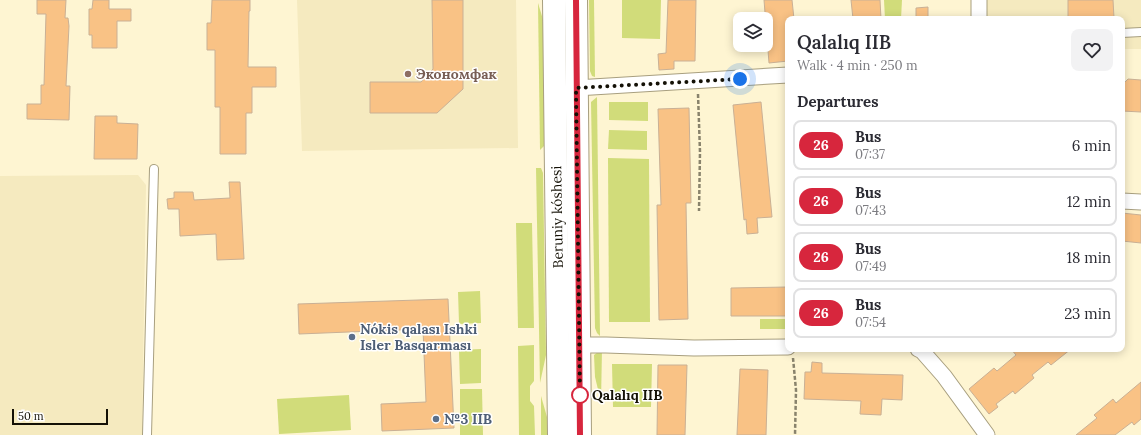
<!DOCTYPE html>
<html lang="en">
<head>
<meta charset="utf-8">
<style>
	body { margin:0; font-family:Lora,serif; background:#f2f2f3; color:#2b2b33; height:100vh; display:flex; flex-direction:column; font-size:15px; white-space:nowrap }
	* { box-sizing:border-box; margin:0 }
	p { font-size:13px; color:#7c7c81 }
	.icon { flex:none; width:22px; height:22px; fill:none; stroke:currentColor; stroke-width:2; stroke-linecap:round; stroke-linejoin:round }
	.map { position:relative; flex:1; overflow:hidden }
	.panel { position:absolute; left:785px; top:16px; width:340px; height:336px; display:flex; flex-direction:column; background:#fff; border-radius:8px; box-shadow:0 2px 10px #0003 }
	.panel>* { flex:none }
	.badge { padding:0 8px; border-radius:13px; font-size:14px; line-height:26px }
	.tools { position:absolute; left:733px; top:12px; display:grid; gap:8px }
	.tools a { display:grid; place-items:center; width:40px; height:40px; border-radius:8px; background:#fff; box-shadow:0 2px 10px #0003; font-size:20px }
	.scale { position:absolute; left:12px; bottom:10px; width:96px; box-sizing:border-box; padding-left:4px; border:2px solid #141106; border-top:0; font-size:11px; line-height:14px; white-space:nowrap; color:#141106; -webkit-text-stroke:3px #fff; paint-order:stroke }
	.you { position:absolute; width:20px; height:20px; margin:-10px; border:3px solid #fff; border-radius:50%; background:#1a73e8; box-shadow:0 0 0 6px #1a73e833 }
	.map>.badge { position:absolute; translate:-50% -50%; box-shadow:0 0 0 2px #fff }
	h2 { padding:0 12px; font-size:15px; line-height:36px }
	.round { display:grid; place-items:center; flex:none; width:42px; height:42px; border-radius:8px; background:#f2f2f3 }
	.summary { display:flex; align-items:center; justify-content:space-between; height:68px; padding:0 12px }
	h1 { font-size:19px; font-weight:600; line-height:30px }
	ul { padding:0; list-style:none }
	li { display:flex; align-items:center; gap:12px; height:50px; margin:0 8px 6px; padding:0 4px; border:2px solid #e1e1e2; border-radius:8px }
	li div { flex:1 }
	li b { display:block; font-size:15px }
	li em { font-style:normal }
	li .badge { min-width:44px; font-weight:700; text-align:center }
	.map>svg:first-child { display:block }
</style>
</head>
<body>
<div class="map">
<svg width="1141" height="435" viewBox="0 0 1141 435">
	<rect width="100%" height="100%" fill="#fef5d2"/>
	<g fill="#f5eabf">
		<path d="M297 0H516L518 148 302 151Z"/>
		<path d="M985 0H1141V49H1122V19H985Z"/>
		<path d="M138 175 146 185 142 435H0V176Z"/>
	</g>
	<g fill="#d1dc7a">
		<path d="M589 0H594L595 77 592 76 590 71Z"/>
		<path d="M622 0H661L660 39 622 38Z"/>
		<path d="M884 0H902L901 19H885Z"/>
		<path d="M538 3 545 26 547 141 544 146 540 150Z"/>
		<path d="M597 97 600 336 597 333 595 328 591 102Z"/>
		<path d="M609 102H648V121L609 120Z"/>
		<path d="M609 130 647 131V150L608 149Z"/>
		<path d="M608 158 649 159 650 322H609Z"/>
		<path d="M536 168H541L543 173 546 355 540 383Z"/>
		<path d="M516 223H532L534 328H518Z"/>
		<path d="M480 291 481 323 459 324 458 292Z"/>
		<rect x="760" y="319" width="28" height="10"/>
		<path d="M534 345V381L530 386V401L534 406 535 435H519L518 346Z"/>
		<path d="M481 349V383L460 384 459 350Z"/>
		<path d="M602 349 601 402 595 377 594 355Z"/>
		<path d="M612 364H652L651 407H613Z"/>
		<path d="M460 389H482L483 435H460Z"/>
		<path d="M349 395 351 430 279 434 277 399Z"/>
		<path d="M541 396 547 417V435H541Z"/>
	</g>
	<g fill="#f9c285" stroke="#c9b095">
		<path d="M37 0H66L65 18H68L69 26 66 86H70L69 120 27 119V104H41V85H44L46 14H37Z"/>
		<path d="M93 0H109V9H131V21H117V48H92V35H89V9H92Z"/>
		<path d="M212 0H250V11H249L248 67H276V87H252V113H246V154H220V107H215V50H207V23H211Z"/>
		<path d="M432 0H463V89L437 113H370V82H421L433 69Z"/>
		<path d="M668 0H696L695 61H674V69L659 70 658 54 666 53Z"/>
		<path d="M764 0H792L794 19H788V61L769 63Z"/>
		<path d="M851 0H880L881 19H853Z"/>
		<path d="M1068 0H1113L1114 18 1068 19Z"/>
		<path d="M928 7V19H916V8Z"/>
		<path d="M1128 79 1141 80V112L1122 111V85Z"/>
		<path d="M761 102 772 217 757 218 758 233 747 234 746 219 744 220 733 105Z"/>
		<path d="M689 108 691 203H686L688 319 659 320 657 205H661L658 109Z"/>
		<path d="M95 116H117V123L138 124 137 159H94Z"/>
		<path d="M229 182H240L244 259 217 260 216 234 180 236 179 209H168L167 199 174 198V192H193L194 200 230 198Z"/>
		<path d="M1122 213 1141 215V243L1122 241Z"/>
		<path d="M788 287V316H731V288Z"/>
		<path d="M448 299 454 428 382 431 381 404 426 402 423 329 299 334 298 304Z"/>
		<path d="M1011 349H1071L1051 365 1048 362 1032 375 1034 378 1015 394 1013 391 996 404 998 407 989 414 969 389 994 368 997 371 1016 355Z"/>
		<path d="M812 362 822 363V373L903 375 902 400 882 399 881 415 860 414 861 401 804 399 805 372H811Z"/>
		<path d="M658 365H687L685 435H657Z"/>
		<path d="M740 369 768 370 766 435H737Z"/>
		<path d="M1141 382V419L1134 425 1132 422 1115 435H1076L1097 418 1094 415 1113 399 1116 403Z"/>
	</g>
	<g fill="none" stroke-linecap="round" stroke-linejoin="round">
		<g stroke="#a89f7f" stroke-width="10">
			<g id="lane">
				<path d="M1122 33 1141 32"/>
				<path d="M147 435 154 169"/>
			</g>
		</g>
		<g stroke="#a89f7f" stroke-width="17">
			<g id="street">
				<path d="M979 19V0"/>
				<path d="M576 88 788 75"/>
				<path d="M1122 201 1141 202"/>
				<path d="M579 345H606L694 348 788 347"/>
				<path d="M918 349 922 351 944 376 987 435"/>
			</g>
		</g>
		<g stroke="#a89f7f" stroke-width="24">
			<g id="secondary">
				<path d="M554 0 559 435"/>
				<path d="M576 0 580 435"/>
			</g>
		</g>
		<g stroke="#89836c" stroke-width="2.5" stroke-dasharray="4 2" stroke-linecap="butt">
			<path d="M698 94 700 152 699 211"/>
			<path d="M793 358 796 390 795 435"/>
		</g>
		<use href="#lane" stroke="#fff" stroke-width="8"/>
		<use href="#street" stroke="#fff" stroke-width="15"/>
		<use href="#secondary" stroke="#fff" stroke-width="22"/>
	</g>
	<g fill="none" stroke-linecap="round" stroke-linejoin="round">
		<g stroke="#fff" stroke-width="9">
			<path id="line" d="M576 0 580 435"/>
		</g>
		<use href="#line" stroke="#d7263d" stroke-width="6"/>
		<path stroke="#141106" stroke-width="4" stroke-dasharray="0 7.2" d="M580 395 576 88 740 79"/>
	</g>
	<circle fill="#8d6e63" stroke="#fff" stroke-width="1.5" cx="408" cy="74" r="4"/>
	<g fill="#5c6f8a" stroke="#fff" stroke-width="1.5">
		<circle cx="352" cy="337" r="4"/>
		<circle cx="436" cy="419" r="4"/>
	</g>
	<circle fill="#fff" stroke="#d7263d" stroke-width="2" cx="580" cy="395" r="8"/>
	<g text-anchor="middle" dominant-baseline="central" stroke-width="3" stroke-linejoin="round" paint-order="stroke">
		<g font-size="14" font-weight="bold" fill="#785e54" stroke="#fff" text-anchor="start">
			<text x="416" y="74">Экономфак</text>
		</g>
		<g font-size="14" fill="#141106" stroke="#fff">
			<text transform="translate(557 217) rotate(-91)">Beruniy kóshesi</text>
		</g>
		<g font-size="14" font-weight="bold" fill="#4e5e75" stroke="#fff" text-anchor="start">
			<text x="360" y="329">Nókis qalası Ishki<tspan x="360" dy="16">Isler Basqarması</tspan></text>
			<text x="444" y="419">№3 IIB</text>
		</g>
		<g font-size="14" font-weight="bold" fill="#141106" stroke="#fff" text-anchor="start">
			<text x="592" y="395">Qalalıq IIB</text>
		</g>
	</g>
</svg>
<div class="tools">
<a><svg class="icon" aria-label="layers" viewBox="0 0 24 24"><path d="M12 4l9 5-9 5-9-5zM3 14l9 5 9-5"/></svg></a>
</div>
<div class="scale">50 m</div>
<div class="you" style="left:740px;top:79px"></div>
<section class="panel">
<div class="summary"><div><h1>Qalalıq IIB</h1><p>Walk · 4 min · 250 m</p></div><a class="round"><svg class="icon" aria-label="heart" viewBox="0 0 24 24"><path d="M12 20l-8-8c-3-5 5-10 8-4 3-6 11-1 8 4z"/></svg></a></div>
<h2>Departures</h2>
<ul>
<li><span class="badge" style="background:#d7263d;color:#fff">26</span><div><b>Bus</b><p>07:37</p></div><em>6 min</em></li>
<li><span class="badge" style="background:#d7263d;color:#fff">26</span><div><b>Bus</b><p>07:43</p></div><em>12 min</em></li>
<li><span class="badge" style="background:#d7263d;color:#fff">26</span><div><b>Bus</b><p>07:49</p></div><em>18 min</em></li>
<li><span class="badge" style="background:#d7263d;color:#fff">26</span><div><b>Bus</b><p>07:54</p></div><em>23 min</em></li>
</ul>
</section>
</div>
</body>
</html>
